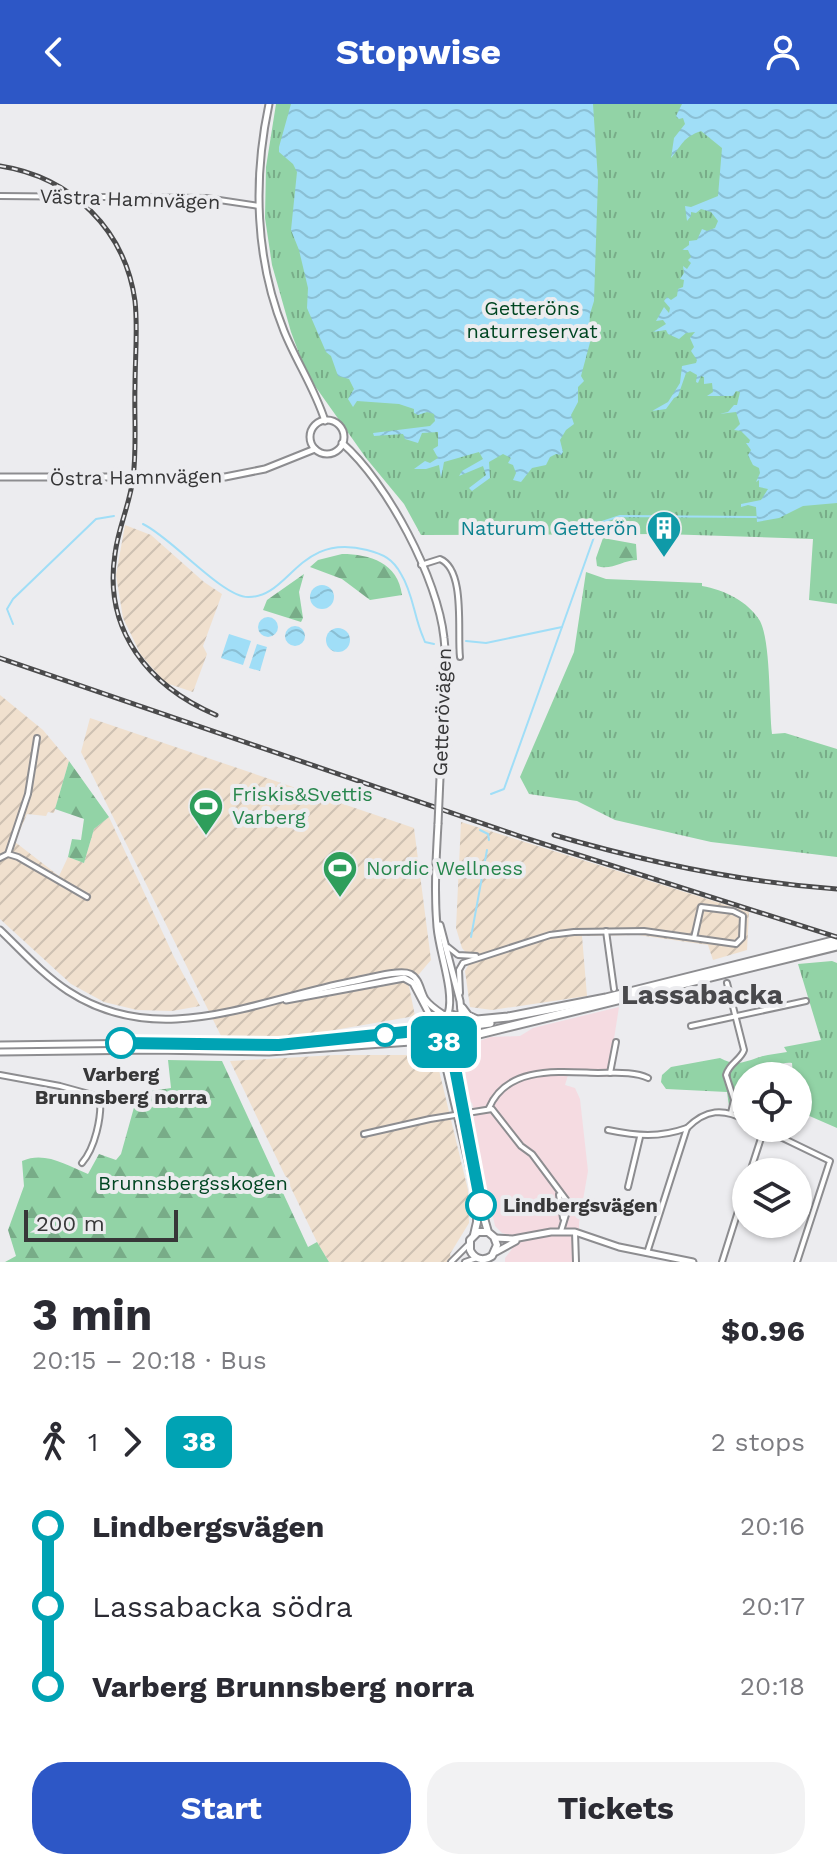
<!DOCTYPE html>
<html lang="en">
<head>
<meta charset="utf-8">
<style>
	body { margin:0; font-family:"Work Sans",sans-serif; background:#f2f2f3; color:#2b2b33; height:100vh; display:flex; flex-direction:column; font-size:30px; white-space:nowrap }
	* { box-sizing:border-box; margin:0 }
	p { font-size:26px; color:#7c7c81 }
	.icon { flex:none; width:44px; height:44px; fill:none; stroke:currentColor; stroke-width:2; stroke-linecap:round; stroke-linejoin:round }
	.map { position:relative; height:1158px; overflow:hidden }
	.drawer { display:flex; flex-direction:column; background:#fff; flex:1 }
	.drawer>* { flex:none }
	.badge { padding:0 16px; border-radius:12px; font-size:28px; line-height:52px }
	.fabs { position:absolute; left:732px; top:958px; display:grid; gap:16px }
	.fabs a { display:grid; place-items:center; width:80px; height:80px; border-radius:50%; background:#fff; box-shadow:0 2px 6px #0004; font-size:40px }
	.scale { position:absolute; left:24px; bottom:20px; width:154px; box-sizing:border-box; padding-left:8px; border:4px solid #373738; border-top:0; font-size:22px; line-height:28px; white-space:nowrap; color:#373738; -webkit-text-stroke:6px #ececef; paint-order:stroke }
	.map>.badge { position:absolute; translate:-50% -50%; box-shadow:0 0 0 4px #fff }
	.legs { display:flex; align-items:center; gap:12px; height:88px; padding:0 32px; font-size:26px }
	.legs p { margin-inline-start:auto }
	.headline { display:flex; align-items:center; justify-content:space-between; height:136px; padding:0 32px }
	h1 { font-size:44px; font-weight:700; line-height:60px }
	.button { display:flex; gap:16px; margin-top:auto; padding:16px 32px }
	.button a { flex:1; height:92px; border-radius:32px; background:#2d57c6; color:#fff; font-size:32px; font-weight:700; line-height:92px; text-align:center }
	.button a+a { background:#f2f2f3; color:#2b2b33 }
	ul { padding:0 32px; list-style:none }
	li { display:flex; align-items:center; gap:28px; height:80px; font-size:30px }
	li i { display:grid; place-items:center; width:12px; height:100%; margin:0 10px; background:currentColor }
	li i::after { content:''; width:20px; height:20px; margin:-10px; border:6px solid; border-radius:50%; background:#fff }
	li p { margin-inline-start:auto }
	li:first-child i { background:linear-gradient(#0000 50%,currentColor 0) }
	li:last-child i { background:linear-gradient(currentColor 50%,#0000 0) }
	header { display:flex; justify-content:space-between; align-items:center; height:104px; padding:0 32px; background:#2d57c6; color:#fff; font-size:36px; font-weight:700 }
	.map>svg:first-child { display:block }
</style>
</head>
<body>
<header><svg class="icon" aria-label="back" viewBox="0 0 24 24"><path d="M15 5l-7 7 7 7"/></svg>Stopwise<svg class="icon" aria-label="person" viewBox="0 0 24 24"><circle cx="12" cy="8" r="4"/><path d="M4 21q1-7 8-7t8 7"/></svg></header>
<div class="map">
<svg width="837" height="1158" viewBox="0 0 837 1158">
	<defs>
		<pattern id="industrial-furrows" width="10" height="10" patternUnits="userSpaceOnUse" patternTransform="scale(2)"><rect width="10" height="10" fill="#f0e0ce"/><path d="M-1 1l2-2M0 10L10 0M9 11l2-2" fill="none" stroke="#cec1b2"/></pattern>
		<pattern id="grass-tufts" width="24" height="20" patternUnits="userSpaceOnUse" patternTransform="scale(2)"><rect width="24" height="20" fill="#92d3a6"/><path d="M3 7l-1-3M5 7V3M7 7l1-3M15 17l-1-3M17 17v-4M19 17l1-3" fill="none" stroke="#78ac88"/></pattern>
		<pattern id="forest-firs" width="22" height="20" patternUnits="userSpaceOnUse" patternTransform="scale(2)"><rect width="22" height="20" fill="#92d3a6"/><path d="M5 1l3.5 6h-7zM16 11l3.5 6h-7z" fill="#78ac88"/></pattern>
		<pattern id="water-waves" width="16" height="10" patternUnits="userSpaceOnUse" patternTransform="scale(2)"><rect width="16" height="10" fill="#a0def7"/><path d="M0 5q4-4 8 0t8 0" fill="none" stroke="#8abfd4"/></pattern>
	</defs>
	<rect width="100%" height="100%" fill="#ececef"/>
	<path fill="#f5dbe1" d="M619 903 608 973 568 971 565 981 575 984 580 995 588 1067 579 1119V1158H505V1154L512 1145 510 1131 502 1129 495 1122 489 1094 471 1017 475 1012 472 999 467 996 465 947 477 938 490 933 520 932 533 924Z"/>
	<g fill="url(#industrial-furrows)">
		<path d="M125 421 151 431 204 478 222 490 203 542 207 550 193 588 166 579 155 567 141 551 123 514 116 471Z"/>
		<path d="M0 591 43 626 69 657 54 709 48 708 46 712 27 710 15 738 59 772 68 753 84 759 94 725 109 713 174 853 200 902 172 907 137 906 104 898 71 880 0 815Z"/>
		<path d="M90 614 414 724 431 856 409 882 415 912 300 932 223 936 81 648Z"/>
		<path d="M461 718 749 808 747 846 713 856 708 841 638 831 582 832 587 892 492 906 470 903 465 867 469 860 468 851 462 844 456 824Z"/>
		<path d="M335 951H428L436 954 468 1086 469 1119 450 1150 452 1158H329L317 1138 230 957Z"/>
	</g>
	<g fill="url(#grass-tufts)">
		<path d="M276 0H837V500L809 496 813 435 663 430 421 431 404 400 366 354 315 282 303 260 291 228 272 161 265 114 266 63Z"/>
		<path d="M586 468 606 475 702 479V482C724 486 748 497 760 517 771 538 769 604 772 630L785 629 837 645V753L711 738 615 716 577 697 529 690 520 673 574 548Z"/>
		<path d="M832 857 837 859V1024L798 1007V972H793L792 959C775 957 764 972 746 972V977L743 979 745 988 738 1004 729 1002 727 988 666 985 661 978 662 971 671 963 720 954C736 963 744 958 760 953 768 950 778 950 787 948L784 943 821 936 798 860Z"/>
		<circle cx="449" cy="924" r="10"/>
	</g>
	<g fill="url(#forest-firs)">
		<path d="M603 434 636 440 637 456C623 456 611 467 597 462L596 454Z"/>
		<path d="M342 450C370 450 398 459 402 491L370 496 342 475 310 463 318 456Z"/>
		<path d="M304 470 299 488 303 514 301 518 263 506 267 496Z"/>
		<path d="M69 657 109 713 94 725 84 759 68 753 72 735 81 736 84 715 55 705Z"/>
		<path d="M168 956 222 957 308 1143 317 1138 329 1158H5L16 1152 8 1126 24 1082 22 1057C45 1047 66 1061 88 1070L99 1050 116 1056 121 1050 138 989 171 984Z"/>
	</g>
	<g fill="url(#water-waves)">
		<path d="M291 0H593L598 76 594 197 590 210 589 228 592 231 581 272 584 277 578 283V298L571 311 574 320 566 326 560 336 563 348 561 351 556 350 550 353 546 361 532 364 521 378 513 376 516 369 513 361 508 359 511 354 503 350 489 358 490 374 472 387 469 384 486 371 483 362 459 372 462 367 483 355 479 348 444 358 441 374 439 361 426 365H414L425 357 430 359 438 354 433 345 438 342V328L422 329 418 339 405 335 403 330 374 332 373 329 430 322 435 317 434 310 427 308 418 311 414 309V305L399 300 357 297 353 303 348 295 354 285 349 275 338 272 331 252 326 248 307 204 308 184 299 146 291 126 297 68 293 60 279 48V43Z"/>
		<path d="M682 0H837V399L803 402 779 414 757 418 756 403 748 401 741 403V400L761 396 768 385 759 383V376L756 378 760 369 759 364 753 361 748 351 751 346 746 339H749L750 336 741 327 734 326 740 320 736 308 719 310 728 308 734 301H737L740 288 736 287 733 292H707L713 288 712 279 704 280V273L701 272 698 279 696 278 697 271 690 267 686 269 678 292 674 294 666 305 652 307 668 298 680 279 682 262 696 259 697 256 691 247 694 243 690 234 695 228 686 229 679 235 668 230 666 226 653 228 666 220 663 216 656 217 664 203 669 209 670 204 664 197 667 193 671 196 677 192 678 185 683 183 684 176 680 175 684 169 683 162 687 165 691 159 688 156 691 153 688 146H682L689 141V137L697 136 702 125 707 127 715 124 718 117 711 108 701 105 696 109 691 108V112L687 117 685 102 691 103 718 92 722 44 701 27C682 34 683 40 671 54L674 34 685 20 683 14 679 15 676 12Z"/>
		<circle cx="322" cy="493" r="12"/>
		<circle cx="268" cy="523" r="10"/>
		<circle cx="295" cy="532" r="10"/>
		<circle cx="338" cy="536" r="12"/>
		<path d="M229 530 251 537 243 561 221 554Z"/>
		<path d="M257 540 267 543 260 567 249 564Z"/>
	</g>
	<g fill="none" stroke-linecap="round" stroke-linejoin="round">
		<g stroke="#a0def7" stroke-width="2">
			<path d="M143 420C171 433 222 493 248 493 290 494 298 428 367 446 383 450 393 455 401 470 413 489 414 513 423 533L425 538 434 540"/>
			<path d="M13 520 7 505 13 495 96 415 114 412"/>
			<path d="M466 537 486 539 562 523 599 419 620 412 756 413"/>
			<path d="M491 690 504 685 562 523"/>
			<path d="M480 726 488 730 489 736"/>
			<path d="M471 833 487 746"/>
		</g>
		<g stroke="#8d8d90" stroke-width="8">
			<g id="minor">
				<path d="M0 92 206 94 259 102"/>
				<path d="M421 461 440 455C466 466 457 528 460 553"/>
				<path d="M8 750 18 753 87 793"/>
				<path d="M0 754 8 750 28 690 37 634"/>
				<path d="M606 827 614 885"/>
				<path d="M448 843 458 851 476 852"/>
				<path d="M727 879 744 946C741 956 729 959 726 971L734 996 731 1009"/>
				<path d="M460 889 459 866 463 859 550 831 574 828 644 827 736 840 742 834 743 812 733 807 701 803 694 834"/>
				<path d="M691 922 806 897"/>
				<path d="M610 969 616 938"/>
				<path d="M0 971 60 982 100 993C102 1013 95 1044 82 1059"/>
				<path d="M489 1004C507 961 561 968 598 969 614 969 634 967 648 974"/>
				<path d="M762 1024 830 1057 797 1158"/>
				<path d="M608 1026C637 1032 659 1034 687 1024"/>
				<path d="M364 1030 430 1015 492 1005 521 1042 532 1050 567 1097 568 1104 561 1127"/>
				<path d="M750 1068 764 1025"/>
				<path d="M628 1083 640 1033"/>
				<path d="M559 1091 563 1114"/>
				<path d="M575 1128 576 1158"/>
				<path d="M647 1149 687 1024C706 1005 723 1004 746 1016"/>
				<path d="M451 1158 468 1141"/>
				<path d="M465 1158 477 1154"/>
				<path d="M722 1158 746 1082"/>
			</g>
		</g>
		<g stroke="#8d8d90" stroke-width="9">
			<g id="tertiary">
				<path d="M269 0C253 75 255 155 284 227 296 257 315 285 325 317"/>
				<circle cx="327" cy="333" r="17"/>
				<path d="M342 339C387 378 438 475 444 534 448 565 444 596 442 627"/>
				<path d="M0 373H225L265 365 315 345"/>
				<path d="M438 720C436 755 434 788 437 823 439 848 455 888 448 910"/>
				<path d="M440 821 460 897 462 918"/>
				<path d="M0 826C22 847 42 870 68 887 158 946 255 897 350 878 363 876 399 865 410 870 420 875 420 887 425 895 430 902 438 907 444 911"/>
				<path d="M286 896 404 874 413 879 435 921"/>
				<circle cx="449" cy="924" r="14"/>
				<path d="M414 935 438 934"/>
				<path d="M0 941 155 939 279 941 435 925"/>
				<path d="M0 948 153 946 269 948 425 937 435 939 442 944"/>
				<path d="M495 1134 513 1135 551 1128H575L619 1143 693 1158"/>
				<path d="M496 1148 516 1137"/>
			</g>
		</g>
		<g stroke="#8d8d90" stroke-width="10">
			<g id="secondary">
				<path d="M440 936 473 1076"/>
				<path d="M456 937 453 953 482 1107 488 1128 494 1133 497 1141 492 1152C483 1158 474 1155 470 1146V1136L478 1128H488"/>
				<path d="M474 1131 477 1118V1095"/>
			</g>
		</g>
		<g stroke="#8d8d90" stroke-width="11">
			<g id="primary">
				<path d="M462 904 468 912 477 916 508 913 606 894 837 836"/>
				<path d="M463 920 475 921 490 919"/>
				<path d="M459 935 837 842"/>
			</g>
		</g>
		<use href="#minor" stroke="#fff" stroke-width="4"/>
		<use href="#tertiary" stroke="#fff" stroke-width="5"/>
		<use href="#secondary" stroke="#fff" stroke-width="6"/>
		<use href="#primary" stroke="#fff" stroke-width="7"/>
		<g stroke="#4a4a4b" stroke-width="5">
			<g id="rail">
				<path d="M0 62C71 73 125 125 135 197 138 225 135 255 135 282 134 312 137 344 133 374 130 400 118 424 115 450 103 527 149 582 216 611"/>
				<path d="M0 554 522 733 837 833"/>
				<path d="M554 731C646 758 740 778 837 785"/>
			</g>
		</g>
		<use href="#rail" stroke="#ececef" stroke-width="2" stroke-dasharray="6" stroke-linecap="butt"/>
		<g stroke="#8d8d90" stroke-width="9" stroke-linecap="butt">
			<path id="tertiary-bridge" d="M438 720 442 627"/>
		</g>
		<use href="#tertiary-bridge" stroke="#fff" stroke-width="5"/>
	</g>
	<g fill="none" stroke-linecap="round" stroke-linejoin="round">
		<g stroke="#fff" stroke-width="18">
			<path id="line-1" d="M121 939 279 941 435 925 437 932 443 937H456L453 953 481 1101"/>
		</g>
		<use href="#line-1" stroke="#00a3b4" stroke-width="12"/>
	</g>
	<defs>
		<g id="building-pin" transform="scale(1.8)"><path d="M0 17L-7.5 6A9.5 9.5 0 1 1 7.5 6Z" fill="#0f9aa8" stroke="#ececef"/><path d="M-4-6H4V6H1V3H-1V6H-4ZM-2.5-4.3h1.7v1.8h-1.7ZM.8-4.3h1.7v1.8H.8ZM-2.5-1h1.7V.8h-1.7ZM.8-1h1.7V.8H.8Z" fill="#fff"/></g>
		<g id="stadium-pin" transform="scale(1.8)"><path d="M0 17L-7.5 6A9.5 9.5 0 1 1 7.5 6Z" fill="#2e9e5b" stroke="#ececef"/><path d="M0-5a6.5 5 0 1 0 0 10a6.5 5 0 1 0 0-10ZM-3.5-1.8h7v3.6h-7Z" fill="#fff"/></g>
	</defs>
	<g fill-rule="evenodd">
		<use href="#building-pin" x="664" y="424"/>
		<use href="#stadium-pin" x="206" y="702"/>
		<use href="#stadium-pin" x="340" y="764"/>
	</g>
	<g fill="#fff" stroke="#00a3b4" stroke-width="4">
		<circle cx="385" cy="931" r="10"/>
		<circle cx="121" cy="939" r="14"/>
		<circle cx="481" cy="1101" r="14"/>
	</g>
	<g text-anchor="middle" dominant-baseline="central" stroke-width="8" stroke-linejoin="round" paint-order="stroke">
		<g font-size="20" fill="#373738" stroke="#ececef">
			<text transform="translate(130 95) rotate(2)">Västra Hamnvägen</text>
			<text transform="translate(136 373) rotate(-1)">Östra Hamnvägen</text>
			<text transform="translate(442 608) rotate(-88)">Getterövägen</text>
		</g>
		<g font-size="20" fill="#004622" stroke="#ececef">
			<text x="532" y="204">Getteröns<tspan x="532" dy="23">naturreservat</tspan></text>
			<text x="193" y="1079">Brunnsbergsskogen</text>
		</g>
		<g font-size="20" fill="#0d838f" stroke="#ececef" text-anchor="end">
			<text x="638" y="424">Naturum Getterön</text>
		</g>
		<g font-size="20" fill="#27864d" stroke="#ececef" text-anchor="start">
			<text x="232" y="690">Friskis&amp;Svettis<tspan x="232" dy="23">Varberg</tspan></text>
			<text x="366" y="764">Nordic Wellness</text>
		</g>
		<g font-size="20" font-weight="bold" fill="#373738" stroke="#ececef">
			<text x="121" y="970">Varberg<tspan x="121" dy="23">Brunnsberg norra</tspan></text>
			<text x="503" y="1101" text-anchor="start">Lindbergsvägen</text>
		</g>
		<g font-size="28" font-weight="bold" fill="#49494c" stroke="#ececef">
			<text x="702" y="890">Lassabacka</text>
		</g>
	</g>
</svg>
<div class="fabs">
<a><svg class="icon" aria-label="locate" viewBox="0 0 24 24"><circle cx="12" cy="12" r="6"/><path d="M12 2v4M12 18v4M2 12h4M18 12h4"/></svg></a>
<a><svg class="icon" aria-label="layers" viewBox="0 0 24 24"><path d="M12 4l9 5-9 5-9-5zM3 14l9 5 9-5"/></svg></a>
</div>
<div class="scale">200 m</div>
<b class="badge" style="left:444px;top:938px;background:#00a3b4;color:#fff">38</b>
</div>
<section class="drawer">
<div class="headline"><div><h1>3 min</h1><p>20:15 – 20:18 · Bus</p></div><b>$0.96</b></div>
<div class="legs"><svg class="icon" aria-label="walk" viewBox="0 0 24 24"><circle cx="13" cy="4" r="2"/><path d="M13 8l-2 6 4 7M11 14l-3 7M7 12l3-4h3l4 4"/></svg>1<svg class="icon" aria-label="forward" viewBox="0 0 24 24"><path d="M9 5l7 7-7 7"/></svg><b class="badge" style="background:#00a3b4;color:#fff">38</b><p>2 stops</p></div>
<ul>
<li><i style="color:#00a3b4"></i><b>Lindbergsvägen</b><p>20:16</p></li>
<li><i style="color:#00a3b4"></i><span>Lassabacka södra</span><p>20:17</p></li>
<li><i style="color:#00a3b4"></i><b>Varberg Brunnsberg norra</b><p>20:18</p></li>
</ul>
<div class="button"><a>Start</a><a>Tickets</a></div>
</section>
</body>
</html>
